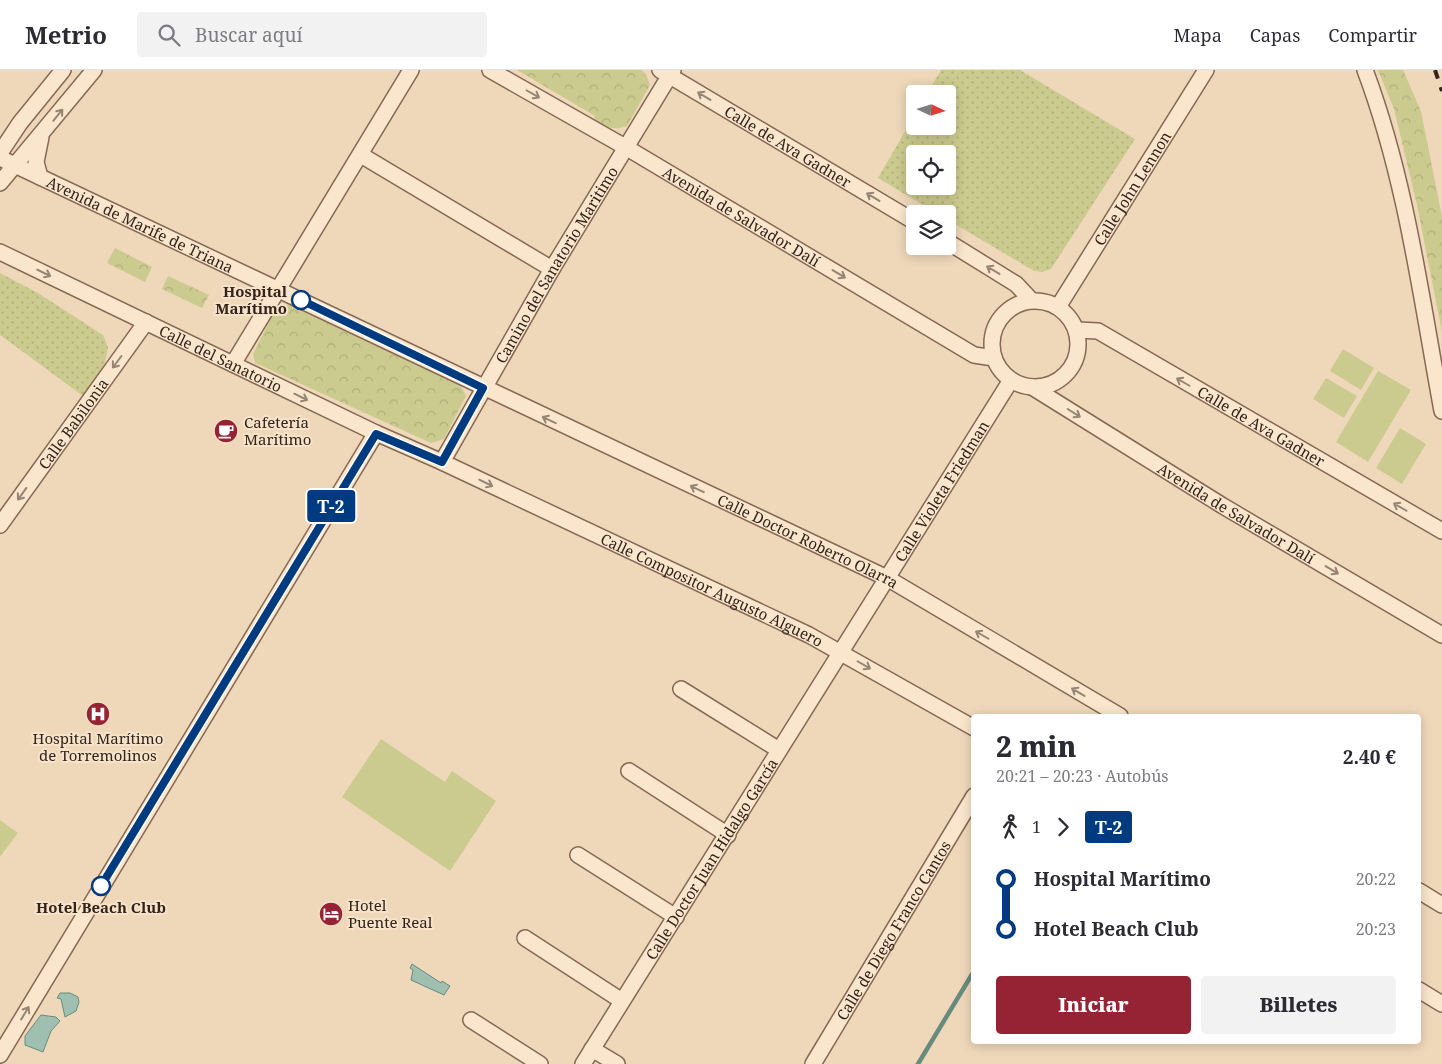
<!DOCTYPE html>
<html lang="es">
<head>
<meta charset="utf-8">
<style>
	body { margin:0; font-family:"Noto Serif",serif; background:#f2f2f3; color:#2b2b33; height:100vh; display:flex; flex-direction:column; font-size:19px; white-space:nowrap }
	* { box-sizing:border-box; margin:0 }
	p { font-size:16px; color:#7c7c81 }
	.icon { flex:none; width:28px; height:28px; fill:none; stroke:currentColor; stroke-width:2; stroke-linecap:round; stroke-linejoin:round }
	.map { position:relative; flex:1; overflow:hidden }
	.drawer { position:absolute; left:971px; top:644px; width:450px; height:330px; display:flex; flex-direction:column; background:#fff; border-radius:5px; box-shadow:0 2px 12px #0003 }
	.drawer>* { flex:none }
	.badge { padding:0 10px; border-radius:4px; font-size:18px; line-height:32px }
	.needle { width:32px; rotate:94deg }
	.fabs { position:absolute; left:906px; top:15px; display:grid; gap:10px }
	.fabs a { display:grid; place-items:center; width:50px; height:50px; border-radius:5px; background:#fff; box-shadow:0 2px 12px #0003; font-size:25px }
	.map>.badge { position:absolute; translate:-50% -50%; box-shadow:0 0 0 2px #fff }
	.legs { display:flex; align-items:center; gap:8px; height:55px; padding:0 25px; font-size:16px }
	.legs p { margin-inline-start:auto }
	.overview { display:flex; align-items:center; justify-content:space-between; height:85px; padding:0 25px }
	h1 { font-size:28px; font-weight:800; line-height:38px }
	.primary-button { display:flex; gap:10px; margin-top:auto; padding:10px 25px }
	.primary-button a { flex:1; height:58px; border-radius:5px; background:#962333; color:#fff; font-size:20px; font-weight:800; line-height:58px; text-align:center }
	.primary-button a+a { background:#f2f2f3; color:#2b2b33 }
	ul { padding:0 25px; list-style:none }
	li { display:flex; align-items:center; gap:18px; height:50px; font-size:19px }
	li i { display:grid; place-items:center; width:8px; height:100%; margin:0 6px; background:currentColor }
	li i::after { content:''; width:12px; height:12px; margin:-6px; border:4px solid; border-radius:50%; background:#fff }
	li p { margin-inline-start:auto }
	li:first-child i { background:linear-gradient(#0000 50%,currentColor 0) }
	li:last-child i { background:linear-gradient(currentColor 50%,#0000 0) }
	header { display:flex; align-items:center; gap:30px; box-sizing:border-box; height:70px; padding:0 25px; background:#fff; border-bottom:1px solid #e1e1e2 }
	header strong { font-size:24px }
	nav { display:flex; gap:28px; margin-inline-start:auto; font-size:18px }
	.search { width:350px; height:45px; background:#f2f2f3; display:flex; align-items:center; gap:12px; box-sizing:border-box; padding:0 18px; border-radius:5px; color:#7c7c81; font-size:19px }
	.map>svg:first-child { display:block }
</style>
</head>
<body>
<header>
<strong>Metrio</strong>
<div class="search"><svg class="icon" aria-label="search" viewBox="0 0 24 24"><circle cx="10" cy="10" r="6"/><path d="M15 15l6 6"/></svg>Buscar aquí</div>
<nav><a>Mapa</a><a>Capas</a><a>Compartir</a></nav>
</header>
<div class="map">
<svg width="1442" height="994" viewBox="0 0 1442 994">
	<defs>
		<pattern id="grass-dots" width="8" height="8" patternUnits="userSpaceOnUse" patternTransform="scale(1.25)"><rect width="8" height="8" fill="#cccb8f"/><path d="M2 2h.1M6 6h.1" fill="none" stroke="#b0ae7b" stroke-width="1.8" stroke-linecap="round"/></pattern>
		<pattern id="park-crowns" width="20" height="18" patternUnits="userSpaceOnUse" patternTransform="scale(1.25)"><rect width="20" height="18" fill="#cccb8f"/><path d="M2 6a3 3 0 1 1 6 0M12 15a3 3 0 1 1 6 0" fill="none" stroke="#b0ae7b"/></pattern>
	</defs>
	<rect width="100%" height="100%" fill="#efd8ba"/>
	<g fill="url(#grass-dots)" fill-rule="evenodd">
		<path d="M941 0H1020L1135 69 1051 199 1042 202 1034 201 948 150V144H938L878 108 915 44V56H948V24H927ZM915 84H948V116H915Z"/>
		<path d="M0 203 38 223 103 265 108 277 105 293 83 326 0 265Z"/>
	</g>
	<g fill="url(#park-crowns)">
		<path d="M517 0H641L646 4 650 15 627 56C614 61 606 57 593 51L595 46Z"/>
		<path d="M1378 0H1403L1421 41 1442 147V262L1417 135 1394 39Z"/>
		<path d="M115 178 152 197 145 212 107 193Z"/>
		<path d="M168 206 209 225 202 238 162 219Z"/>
		<path d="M282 235H290L461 316 466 326 444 369 431 373 255 293 253 284 275 240Z"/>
	</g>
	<g fill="#cccb8f">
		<path d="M1343 279 1374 298 1361 320 1330 301Z"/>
		<path d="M1378 301 1411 320 1368 392 1336 372Z"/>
		<path d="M1326 308 1357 326 1344 348 1313 329Z"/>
		<path d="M1400 358 1426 374 1402 414 1376 398Z"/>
		<path d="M381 669 445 712 452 701 496 731 450 801 342 727Z"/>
		<path d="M0 750 18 763 0 787Z"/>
	</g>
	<g fill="#9fbfb1" stroke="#678c7e">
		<path d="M412 894 441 913 442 911 450 916 444 925 411 910 413 900 410 898Z"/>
		<path d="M60 923H70L78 927 79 932 76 941 65 947 61 929 57 928Z"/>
		<path d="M41 945 56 947 60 951 51 961 43 982 25 975V966Z"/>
	</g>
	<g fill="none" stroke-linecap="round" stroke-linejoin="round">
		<path stroke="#678c7e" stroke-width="4.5" d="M918 994 974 901"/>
		<g stroke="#866854" stroke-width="18">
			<g id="minor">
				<path id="s1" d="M490 0 627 78 974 285 994 288"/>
				<path id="s2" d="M660 0 915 152"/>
				<path d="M1365 0C1406 109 1421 227 1442 341"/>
				<path d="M0 83 20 53 63 0"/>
				<path d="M361 85 552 199"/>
				<path id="s3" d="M0 88 887 508 1120 646"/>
				<path d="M40 107 36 92 41 67"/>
				<path d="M0 113 94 0"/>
				<path d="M948 172 1016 214 1031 230"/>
				<path id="s4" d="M0 182 376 363 442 392 809 565 974 658"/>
				<circle cx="1035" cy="274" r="43"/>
				<path id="s5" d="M1058 237 1206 0"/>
				<path id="s6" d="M1077 260 1098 261 1442 461"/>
				<path d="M233 294 411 0"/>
				<path id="s7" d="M1032 317 1223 436 1442 565"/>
				<path id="s8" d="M442 392 552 199 673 0"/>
				<path id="s9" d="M0 455 146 252"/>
				<path d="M681 619 779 680"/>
				<path d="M629 701 728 765"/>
				<path d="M578 785 676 847"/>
				<path d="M1419 821 1442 835"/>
				<path d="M525 868 622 931"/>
				<path d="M1419 920 1442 934"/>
				<path d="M471 950 540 994"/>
				<path d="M592 979 617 994"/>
				<path d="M0 985 376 363"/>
				<path id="s10" d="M583 994 1011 310"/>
				<path id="s11" d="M813 994 974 726"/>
			</g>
		</g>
		<use href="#minor" stroke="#fae6cd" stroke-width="15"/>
		<path stroke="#34231a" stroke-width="4" stroke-dasharray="9 9" stroke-linecap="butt" d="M1435 0 1442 21"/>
	</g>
	<defs><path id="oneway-shaft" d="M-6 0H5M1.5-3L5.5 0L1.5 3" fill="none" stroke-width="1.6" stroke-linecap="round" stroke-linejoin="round" transform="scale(1.25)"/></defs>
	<g stroke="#978474">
		<use href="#oneway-shaft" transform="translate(533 24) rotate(30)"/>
		<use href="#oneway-shaft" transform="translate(704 26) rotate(-149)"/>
		<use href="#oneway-shaft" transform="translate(58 45) rotate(-51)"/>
		<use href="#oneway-shaft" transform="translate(873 127) rotate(-149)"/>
		<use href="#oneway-shaft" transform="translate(993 200) rotate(-149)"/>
		<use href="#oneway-shaft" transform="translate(44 203) rotate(26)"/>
		<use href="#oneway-shaft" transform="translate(839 204) rotate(31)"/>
		<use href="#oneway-shaft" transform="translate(117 292) rotate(127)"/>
		<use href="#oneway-shaft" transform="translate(1183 312) rotate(-150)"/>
		<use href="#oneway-shaft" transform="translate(301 327) rotate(26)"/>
		<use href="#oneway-shaft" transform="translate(1074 343) rotate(32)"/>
		<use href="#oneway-shaft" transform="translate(549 350) rotate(-155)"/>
		<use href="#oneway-shaft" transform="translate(486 413) rotate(26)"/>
		<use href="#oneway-shaft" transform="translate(697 419) rotate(-155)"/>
		<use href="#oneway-shaft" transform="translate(22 424) rotate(126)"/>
		<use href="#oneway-shaft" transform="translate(1400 437) rotate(-150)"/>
		<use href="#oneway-shaft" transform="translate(1332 500) rotate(31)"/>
		<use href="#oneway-shaft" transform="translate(982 565) rotate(-150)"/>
		<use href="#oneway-shaft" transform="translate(864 595) rotate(30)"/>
		<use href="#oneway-shaft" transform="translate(1078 622) rotate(-149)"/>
		<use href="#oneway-shaft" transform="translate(25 943) rotate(-59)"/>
	</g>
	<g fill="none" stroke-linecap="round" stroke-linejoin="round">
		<g stroke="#fff" stroke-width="11">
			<path id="line-1" d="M101 816 376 364 442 392 483 318 301 230"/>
		</g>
		<use href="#line-1" stroke="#003b80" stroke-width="8"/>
	</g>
	<defs>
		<g id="cafe-disc" transform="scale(1.25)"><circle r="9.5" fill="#962333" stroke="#f6e3ca"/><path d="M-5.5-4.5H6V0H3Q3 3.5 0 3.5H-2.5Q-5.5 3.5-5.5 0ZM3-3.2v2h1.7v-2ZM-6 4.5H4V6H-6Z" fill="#fff"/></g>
		<g id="hospital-disc" transform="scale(1.25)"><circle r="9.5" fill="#962333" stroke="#f6e3ca"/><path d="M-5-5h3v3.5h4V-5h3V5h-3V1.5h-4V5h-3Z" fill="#fff"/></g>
		<g id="hotel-disc" transform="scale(1.25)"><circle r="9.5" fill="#962333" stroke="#f6e3ca"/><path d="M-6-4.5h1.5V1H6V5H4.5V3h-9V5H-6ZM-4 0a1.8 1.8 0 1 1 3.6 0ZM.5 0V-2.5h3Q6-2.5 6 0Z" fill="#fff"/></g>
	</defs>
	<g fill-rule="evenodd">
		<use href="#cafe-disc" x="226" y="361"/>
		<use href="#hospital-disc" x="98" y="644"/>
		<use href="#hotel-disc" x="331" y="844"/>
	</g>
	<g fill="#fff" stroke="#003b80" stroke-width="2.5">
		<circle cx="301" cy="230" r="9"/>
		<circle cx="101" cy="816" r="9"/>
	</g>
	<g text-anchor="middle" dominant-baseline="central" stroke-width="4" stroke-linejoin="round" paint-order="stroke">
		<g font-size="15" fill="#34231a" stroke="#f6e3ca">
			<text stroke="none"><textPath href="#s2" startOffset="149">Calle de Ava Gadner</textPath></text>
			<text stroke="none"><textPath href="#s5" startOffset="140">Calle John Lennon</textPath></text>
			<text stroke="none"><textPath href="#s1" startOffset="291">Avenida de Salvador Dalí</textPath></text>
			<text stroke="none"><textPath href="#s3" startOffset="155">Avenida de Marife de Triana</textPath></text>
			<text stroke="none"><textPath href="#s8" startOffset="228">Camino del Sanatorio Maritimo</textPath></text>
			<text stroke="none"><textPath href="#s4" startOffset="245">Calle del Sanatorio</textPath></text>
			<text stroke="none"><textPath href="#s9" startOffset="125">Calle Babilonia</textPath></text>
			<text stroke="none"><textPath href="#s6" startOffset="210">Calle de Ava Gadner</textPath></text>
			<text stroke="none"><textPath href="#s10" startOffset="676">Calle Violeta Friedman</textPath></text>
			<text stroke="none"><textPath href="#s7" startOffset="240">Avenida de Salvador Dalí</textPath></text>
			<text stroke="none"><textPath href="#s3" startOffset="894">Calle Doctor Roberto Olarra</textPath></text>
			<text stroke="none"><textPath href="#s4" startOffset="788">Calle Compositor Augusto Alguero</textPath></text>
			<text stroke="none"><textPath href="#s10" startOffset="242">Calle Doctor Juan Hidalgo García</textPath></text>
			<text stroke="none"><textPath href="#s11" startOffset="156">Calle de Diego Franco Cantos</textPath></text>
		</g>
		<g font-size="15" font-weight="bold" fill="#34231a" stroke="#f6e3ca" text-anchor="end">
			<text x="287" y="221">Hospital<tspan x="287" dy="17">Marítimo</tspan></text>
			<text x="101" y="837" text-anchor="middle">Hotel Beach Club</text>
		</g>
		<g font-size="15" fill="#34231a" stroke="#f6e3ca" text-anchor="start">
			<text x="244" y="352">Cafetería<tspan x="244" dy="17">Marítimo</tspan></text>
			<text x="98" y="668" text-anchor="middle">Hospital Marítimo<tspan x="98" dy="17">de Torremolinos</tspan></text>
			<text x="348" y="835">Hotel<tspan x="348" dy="17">Puente Real</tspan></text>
		</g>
	</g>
</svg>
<div class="fabs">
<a><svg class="needle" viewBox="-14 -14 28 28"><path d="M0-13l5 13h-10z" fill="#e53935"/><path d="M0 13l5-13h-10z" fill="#7c7c81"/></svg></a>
<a><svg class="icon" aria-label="locate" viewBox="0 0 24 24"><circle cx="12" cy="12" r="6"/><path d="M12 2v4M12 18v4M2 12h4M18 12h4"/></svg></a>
<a><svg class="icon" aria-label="layers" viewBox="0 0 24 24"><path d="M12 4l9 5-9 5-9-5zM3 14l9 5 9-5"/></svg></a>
</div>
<b class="badge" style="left:331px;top:436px;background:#003b80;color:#fff">T-2</b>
<section class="drawer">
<div class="overview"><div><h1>2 min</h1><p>20:21 – 20:23 · Autobús</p></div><b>2.40 €</b></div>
<div class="legs"><svg class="icon" aria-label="walk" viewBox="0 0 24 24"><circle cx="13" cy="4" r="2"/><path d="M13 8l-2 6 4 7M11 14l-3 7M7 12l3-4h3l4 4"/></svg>1<svg class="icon" aria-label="forward" viewBox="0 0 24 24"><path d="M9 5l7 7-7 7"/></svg><b class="badge" style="background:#003b80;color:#fff">T-2</b></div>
<ul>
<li><i style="color:#003b80"></i><b>Hospital Marítimo</b><p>20:22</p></li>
<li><i style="color:#003b80"></i><b>Hotel Beach Club</b><p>20:23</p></li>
</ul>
<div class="primary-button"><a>Iniciar</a><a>Billetes</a></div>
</section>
</div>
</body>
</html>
